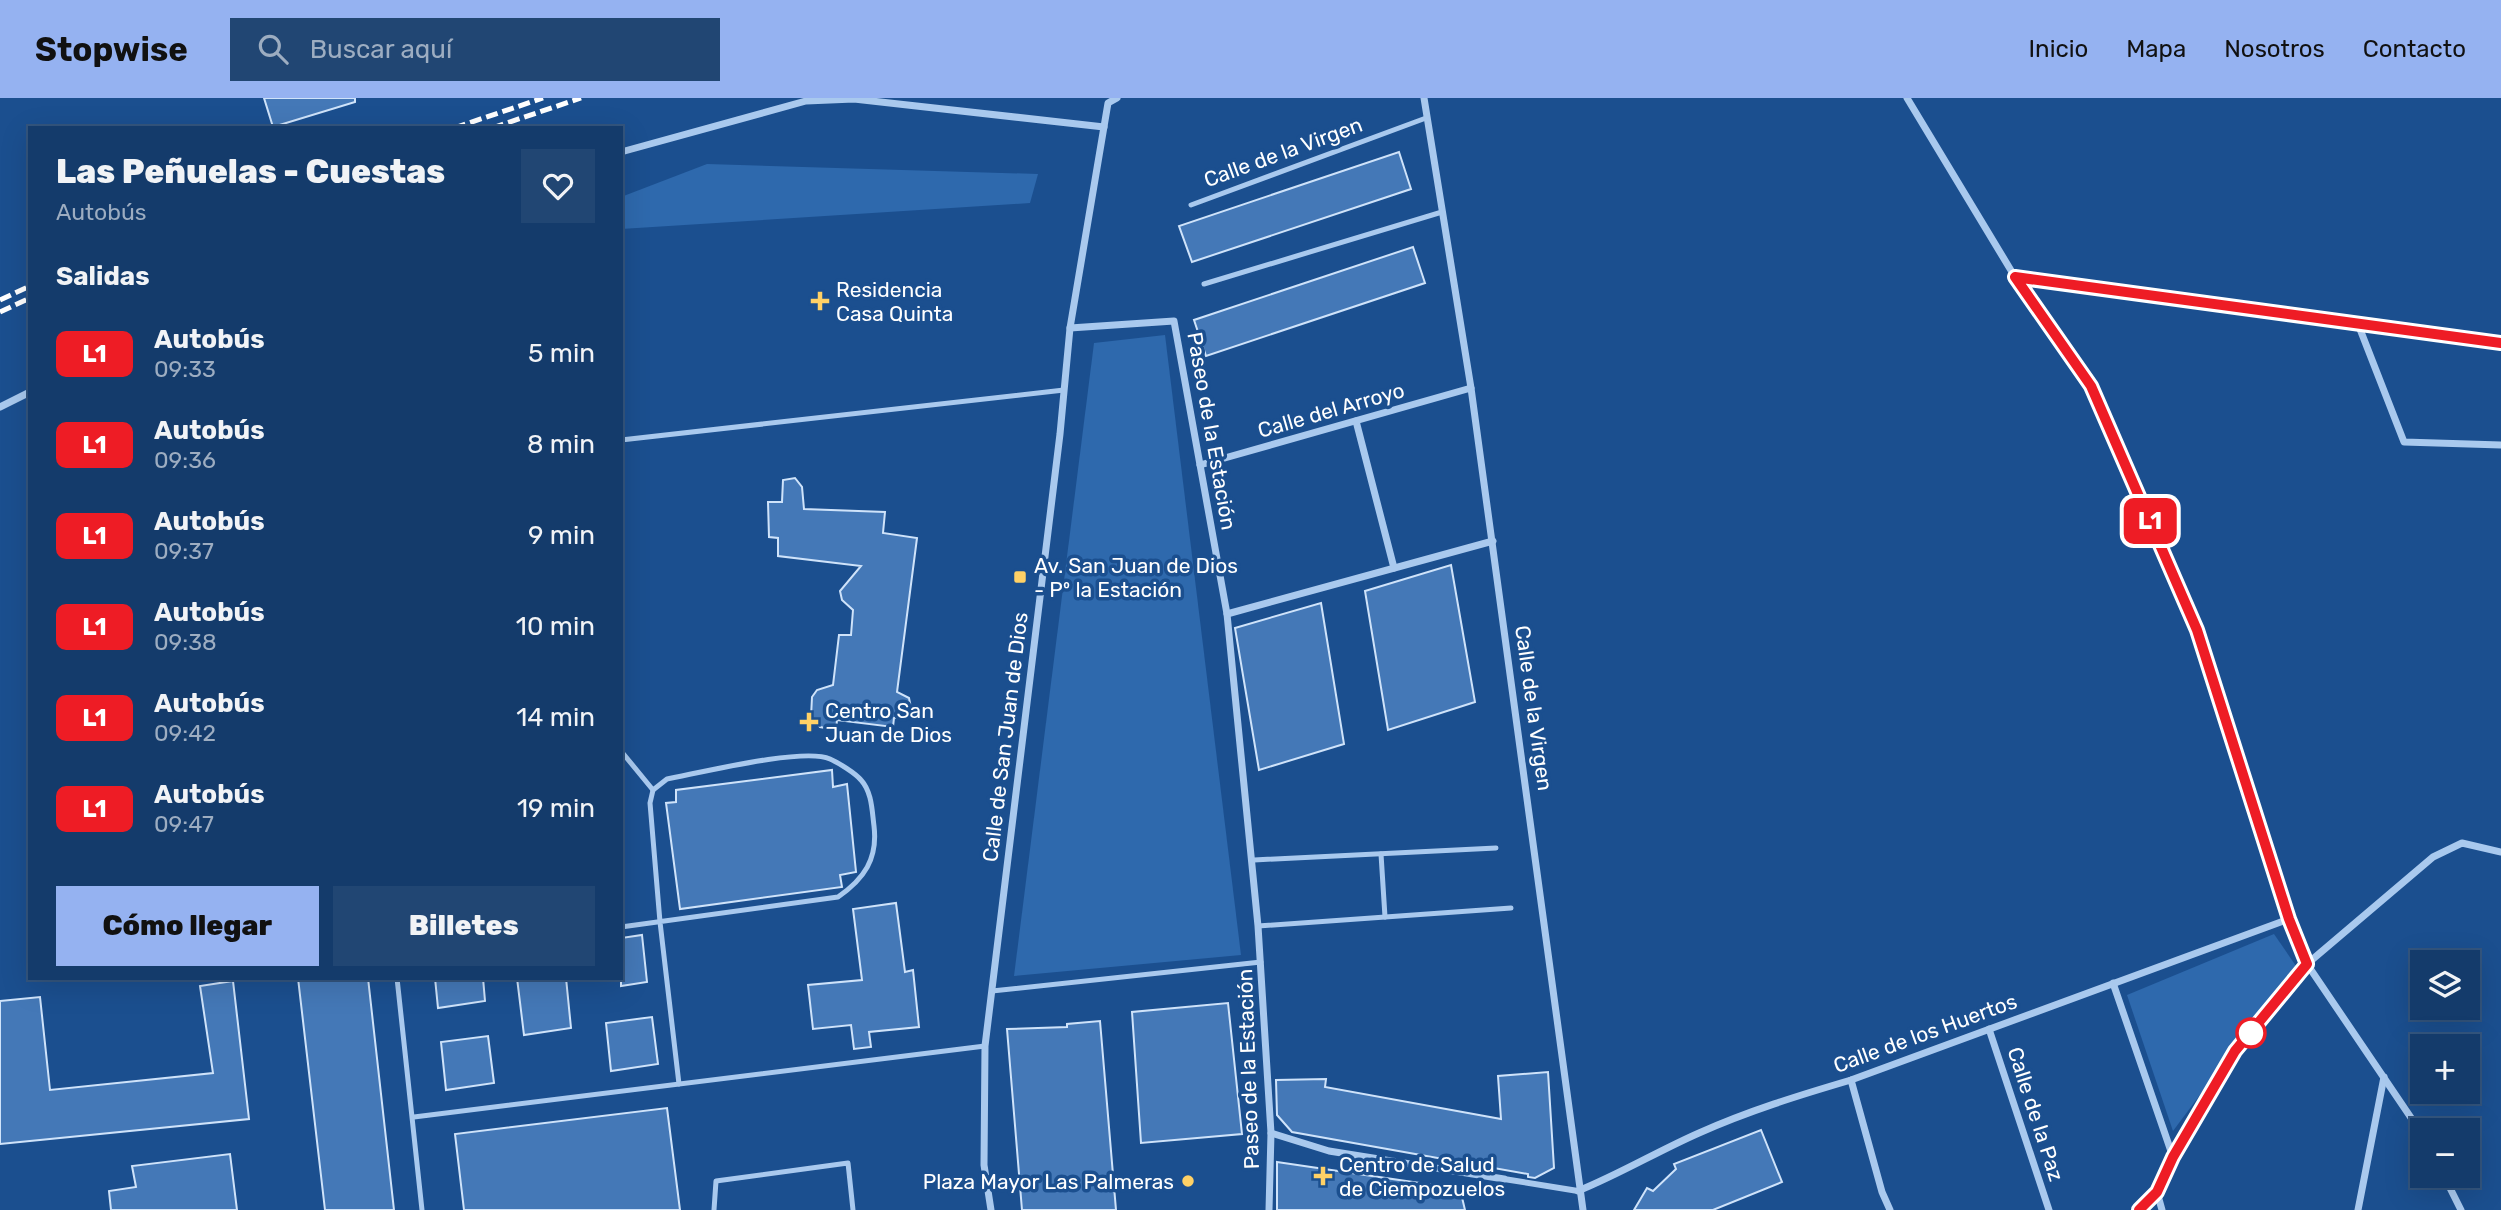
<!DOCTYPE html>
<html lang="es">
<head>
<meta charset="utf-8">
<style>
	body { margin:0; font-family:Rubik,sans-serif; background:#214673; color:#f1f3f6; height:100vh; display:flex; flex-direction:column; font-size:26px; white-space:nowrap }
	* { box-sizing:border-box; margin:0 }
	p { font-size:23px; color:#9dadc1 }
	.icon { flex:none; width:38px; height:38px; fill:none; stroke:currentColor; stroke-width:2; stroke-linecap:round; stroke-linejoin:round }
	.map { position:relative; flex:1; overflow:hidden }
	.sheet { position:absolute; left:28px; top:28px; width:595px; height:854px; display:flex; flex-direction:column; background:#143b6b; border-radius:0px; box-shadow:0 7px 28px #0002,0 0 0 2px #33557e }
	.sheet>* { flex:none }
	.badge { padding:0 14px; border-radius:10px; font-size:24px; line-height:46px }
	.tools { position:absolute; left:2410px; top:852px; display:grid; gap:14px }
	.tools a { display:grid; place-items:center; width:70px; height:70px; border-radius:0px; background:#143b6b; box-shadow:0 7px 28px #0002,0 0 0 2px #33557e; font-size:35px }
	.map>.badge { position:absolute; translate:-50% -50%; box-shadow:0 0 0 4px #fff }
	h2 { padding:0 28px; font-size:26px; line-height:63px }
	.round { display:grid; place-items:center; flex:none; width:74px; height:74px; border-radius:0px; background:#214673 }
	.overview { display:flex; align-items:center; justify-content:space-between; height:119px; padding:0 28px }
	h1 { font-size:33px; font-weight:800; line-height:52px }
	.cta { display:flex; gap:14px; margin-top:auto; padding:14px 28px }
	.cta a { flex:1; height:80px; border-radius:0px; background:#95b2f1; color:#111; font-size:28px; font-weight:800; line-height:80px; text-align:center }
	.cta a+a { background:#214673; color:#f1f3f6 }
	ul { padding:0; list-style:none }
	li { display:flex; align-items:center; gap:21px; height:91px; padding:0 28px }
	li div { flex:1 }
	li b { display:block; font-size:26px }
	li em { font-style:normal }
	li .badge { min-width:77px; font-weight:700; text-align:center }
	header { display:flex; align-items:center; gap:42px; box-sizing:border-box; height:98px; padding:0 35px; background:#95b2f1; color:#111 }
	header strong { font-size:33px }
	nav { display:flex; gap:38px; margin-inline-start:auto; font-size:24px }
	.search { width:490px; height:63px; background:#214673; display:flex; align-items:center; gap:18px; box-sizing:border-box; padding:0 24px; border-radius:0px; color:#9dadc1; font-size:26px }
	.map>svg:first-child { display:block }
</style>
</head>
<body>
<header>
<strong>Stopwise</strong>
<div class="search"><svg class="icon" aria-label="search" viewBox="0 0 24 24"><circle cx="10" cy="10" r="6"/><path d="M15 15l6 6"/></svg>Buscar aquí</div>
<nav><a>Inicio</a><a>Mapa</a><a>Nosotros</a><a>Contacto</a></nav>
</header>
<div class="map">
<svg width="2501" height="1112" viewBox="0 0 2501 1112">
	<rect width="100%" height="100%" fill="#1b4f8f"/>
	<g fill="#2e69ad">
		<path d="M707 66 1038 76 1030 105 621 131V99Z"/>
		<path d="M1165 237 1241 857 1014 878 1094 245Z"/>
		<path d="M2274 836 2296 868 2173 1033 2127 897Z"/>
	</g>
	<g fill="#4478b7" stroke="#cfe3fa" stroke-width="2">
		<path d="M264 0H355V4L273 29Z"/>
		<path d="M1399 54 1411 91 1192 164 1179 128Z"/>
		<path d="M1413 149 1425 185 1206 258 1194 222Z"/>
		<path d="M795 380 802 389 804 411 885 414 883 435 917 440 897 594 909 600 911 610 906 618 894 620 893 629 837 622 836 632 820 629 811 619 812 599 817 592 833 587 839 537H851L853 512 842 502 840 493 861 468 778 458V440L769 439 768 404H782L783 382Z"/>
		<path d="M1451 467 1475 604 1388 632 1365 493Z"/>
		<path d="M1321 505 1344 646 1259 672 1235 530Z"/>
		<path d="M832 672 833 689 847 686 856 774 840 777 842 789 680 811 666 705 676 704V692Z"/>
		<path d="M896 805 905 874 913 872 919 929 869 934 871 949 854 951 851 927 813 931 808 887 862 882 853 811Z"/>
		<path d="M642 837 647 884 621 888V840Z"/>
		<path d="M298 880H368L394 1112H325Z"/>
		<path d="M435 880H483L485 903 438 910Z"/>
		<path d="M517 880H566L571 930 524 937Z"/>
		<path d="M233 883 249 1021 0 1046V903L40 899 50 992 213 975 200 888Z"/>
		<path d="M1228 905 1242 1036 1141 1045 1132 914Z"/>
		<path d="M652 919 658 966 611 973 606 925Z"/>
		<path d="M1100 923 1116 1112H1022L1007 931 1067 929V926Z"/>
		<path d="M488 938 494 985 446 992 441 944Z"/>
		<path d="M1548 974 1554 1070 1535 1080 1528 1079V1076L1292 1034 1277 1017 1276 982 1326 981 1325 989 1501 1021 1498 978Z"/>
		<path d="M667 1010 680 1112H464L455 1036Z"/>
		<path d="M1761 1032 1782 1084 1713 1112H1634L1647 1090 1653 1093 1676 1071 1674 1066Z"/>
		<path d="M230 1056 237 1112H111L109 1093 136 1089 132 1068Z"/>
		<path d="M1277 1064 1460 1091 1465 1112H1277Z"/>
	</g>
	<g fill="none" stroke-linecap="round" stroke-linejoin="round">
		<g stroke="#a9c9ee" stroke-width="5">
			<path d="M1191 107 1426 20"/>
			<path d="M1204 186 1442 114"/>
			<path d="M621 342 1064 292"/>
			<path d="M621 653 653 692"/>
			<path d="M1381 756 1385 819"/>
			<path d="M1254 762 1496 750"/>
			<path d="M1258 828 1511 810"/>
			<path d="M621 829 838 799C864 781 878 761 874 728 872 713 872 694 861 682 855 675 839 665 830 661 804 649 699 675 667 681L653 692 650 705 660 824 679 986"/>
			<path d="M397 880 422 1112"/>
			<path d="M992 893 1261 864"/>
			<path d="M414 1019 985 948"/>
			<path d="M714 1112 716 1083 848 1065 853 1112"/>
		</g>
		<path stroke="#a9c9ee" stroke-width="6" d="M1504 1081 1578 1093"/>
		<g stroke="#a9c9ee" stroke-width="7">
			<path d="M1424 0 1471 290 1583 1112"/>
			<path d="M1907 0 2015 179 2091 288 2197 532 2289 821 2307 866 2422 1036"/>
			<path d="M621 54 806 3 854 1 1104 29"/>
			<path d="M2015 179 2501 245"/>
			<path d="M2358 226 2404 344 2501 347"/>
			<path d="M1070 230 1174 223 1227 516 1258 828 1271 1035 1269 1112"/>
			<path d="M0 309 30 294"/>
			<path d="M1356 323 1394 470"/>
			<path d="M1200 367 1471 290"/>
			<path d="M1227 516 1493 443"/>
			<path d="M2113 885 2173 1059"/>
			<path d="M1989 931 2049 1112"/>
			<path d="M1851 982 1882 1094 1890 1112"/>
			<path d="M1271 1035 1329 1053 1504 1081"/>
			<path d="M2444 1078 2461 1112"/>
			<path d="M1578 1093C1620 1076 1658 1053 1699 1035 1748 1013 1800 997 1851 982L2289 821"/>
			<path d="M2157 1094 2162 1112"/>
			<path d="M991 1112 984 1067 985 948 1060 336 1070 230 1108 5 1117 0"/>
			<path d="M2139 1112 2157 1094 2173 1059 2235 953 2307 866 2433 759 2462 745 2501 754"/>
			<path d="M2358 1112 2384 979"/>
		</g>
		<g stroke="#fff" stroke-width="5" stroke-dasharray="12 5" stroke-linecap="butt">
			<path d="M454 30 543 0"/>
			<path d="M492 30 581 0"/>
			<path d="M0 202 30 188"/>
			<path d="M0 214 30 200"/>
		</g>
	</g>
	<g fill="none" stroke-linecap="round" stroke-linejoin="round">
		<g stroke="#fff" stroke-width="16">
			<path id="line" d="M2139 1112 2157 1094 2173 1059 2235 953 2307 866 2289 821 2197 532 2091 288 2015 179 2501 245"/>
		</g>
		<use href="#line" stroke="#ee1c25" stroke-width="10"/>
	</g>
	<g fill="#ffd166" stroke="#1b4f8f" stroke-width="2.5">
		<path d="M816.5 192.5h7v7h7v7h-7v7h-7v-7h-7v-7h7z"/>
		<rect x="1013" y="472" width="14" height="14" rx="3.5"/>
		<path d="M805.5 613.5h7v7h7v7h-7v7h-7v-7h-7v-7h7z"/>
		<path d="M1319.5 1067.5h7v7h7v7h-7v7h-7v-7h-7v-7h7z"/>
		<circle cx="1188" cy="1083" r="7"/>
	</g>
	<circle fill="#fff" stroke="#ee1c25" stroke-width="3.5" cx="2251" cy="935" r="14"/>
	<g text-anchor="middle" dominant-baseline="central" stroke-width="7" stroke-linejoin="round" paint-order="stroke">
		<g font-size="21" fill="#fff" stroke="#1b4f8f">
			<text transform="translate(1283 54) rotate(-20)">Calle de la Virgen</text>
			<text transform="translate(1331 312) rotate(-16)">Calle del Arroyo</text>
			<text transform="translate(1212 333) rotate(80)">Paseo de la Estación</text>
			<text transform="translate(1534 610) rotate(82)">Calle de la Virgen</text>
			<text transform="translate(1005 639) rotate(-83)">Calle de San Juan de Dios</text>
			<text transform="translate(1925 935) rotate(-20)">Calle de los Huertos</text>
			<text transform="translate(1248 971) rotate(-92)">Paseo de la Estación</text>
			<text transform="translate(2036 1016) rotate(72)">Calle de la Paz</text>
		</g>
		<g font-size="21" fill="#fff" stroke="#1b4f8f" text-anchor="start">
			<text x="836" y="191">Residencia<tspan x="836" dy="24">Casa Quinta</tspan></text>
			<text x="1034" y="467">Av. San Juan de Dios<tspan x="1034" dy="24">- Pº la Estación</tspan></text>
			<text x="825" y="612">Centro San<tspan x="825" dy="24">Juan de Dios</tspan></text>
			<text x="1339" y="1066">Centro de Salud<tspan x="1339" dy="24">de Ciempozuelos</tspan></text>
			<text x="1174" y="1083" text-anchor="end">Plaza Mayor Las Palmeras</text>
		</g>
	</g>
</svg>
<div class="tools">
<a><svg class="icon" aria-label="layers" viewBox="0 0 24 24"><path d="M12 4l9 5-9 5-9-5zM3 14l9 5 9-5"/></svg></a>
<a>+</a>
<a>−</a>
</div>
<b class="badge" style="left:2150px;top:423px;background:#ee1c25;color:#fff">L1</b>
<section class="sheet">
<div class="overview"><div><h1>Las Peñuelas - Cuestas</h1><p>Autobús</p></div><a class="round"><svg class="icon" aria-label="heart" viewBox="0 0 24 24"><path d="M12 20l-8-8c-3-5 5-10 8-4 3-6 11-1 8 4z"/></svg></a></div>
<h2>Salidas</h2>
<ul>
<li><span class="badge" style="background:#ee1c25;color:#fff">L1</span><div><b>Autobús</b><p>09:33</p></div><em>5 min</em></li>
<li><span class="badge" style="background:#ee1c25;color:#fff">L1</span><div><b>Autobús</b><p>09:36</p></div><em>8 min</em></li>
<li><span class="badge" style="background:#ee1c25;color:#fff">L1</span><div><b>Autobús</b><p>09:37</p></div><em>9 min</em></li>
<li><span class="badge" style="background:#ee1c25;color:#fff">L1</span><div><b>Autobús</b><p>09:38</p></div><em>10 min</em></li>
<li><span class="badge" style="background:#ee1c25;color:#fff">L1</span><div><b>Autobús</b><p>09:42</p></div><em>14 min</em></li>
<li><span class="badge" style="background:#ee1c25;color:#fff">L1</span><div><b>Autobús</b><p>09:47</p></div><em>19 min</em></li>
</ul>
<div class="cta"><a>Cómo llegar</a><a>Billetes</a></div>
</section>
</div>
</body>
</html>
